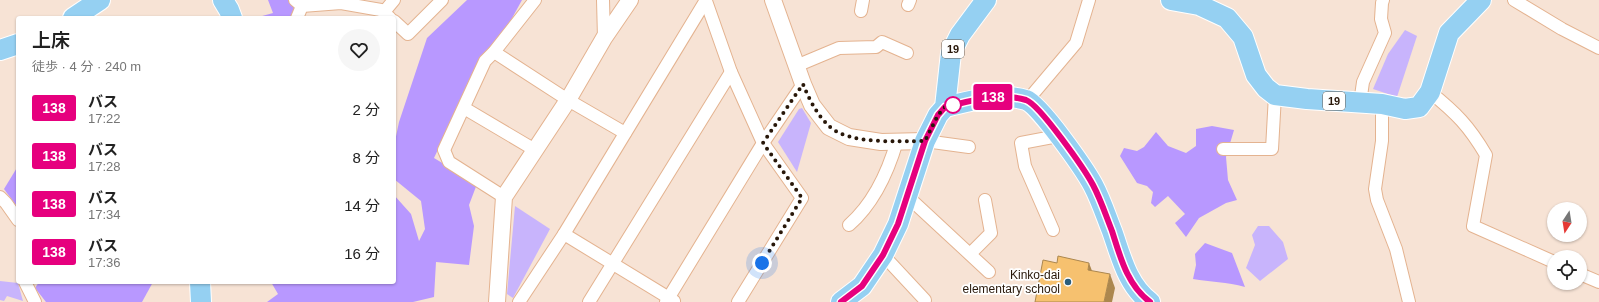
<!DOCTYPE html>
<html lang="ja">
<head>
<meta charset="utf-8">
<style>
	body { margin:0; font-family:Arial,"Noto Sans JP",sans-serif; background:#f6f6f6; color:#222; height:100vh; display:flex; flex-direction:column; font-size:15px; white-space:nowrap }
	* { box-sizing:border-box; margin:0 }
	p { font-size:13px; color:#767676 }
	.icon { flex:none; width:22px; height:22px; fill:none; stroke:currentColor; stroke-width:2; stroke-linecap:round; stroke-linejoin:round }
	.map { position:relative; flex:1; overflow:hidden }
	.panel { position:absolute; left:16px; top:16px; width:380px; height:268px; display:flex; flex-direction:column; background:#fff; border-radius:4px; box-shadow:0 1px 3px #0004 }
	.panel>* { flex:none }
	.badge { padding:0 8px; border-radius:3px; font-size:14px; line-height:26px }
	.needle { width:26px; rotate:192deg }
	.controls { position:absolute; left:1547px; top:202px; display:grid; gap:8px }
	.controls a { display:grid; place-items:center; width:40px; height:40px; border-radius:50%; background:#fff; box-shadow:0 1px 3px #0004; font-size:20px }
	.you { position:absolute; width:20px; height:20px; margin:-10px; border:3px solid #fff; border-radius:50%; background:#1a73e8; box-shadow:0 0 0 6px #1a73e833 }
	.map>.badge { position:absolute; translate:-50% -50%; box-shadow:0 0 0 2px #fff }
	.round { display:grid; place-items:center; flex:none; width:42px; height:42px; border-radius:21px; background:#f6f6f6 }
	.summary { display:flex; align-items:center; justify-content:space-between; height:68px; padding:0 16px }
	h1 { font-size:19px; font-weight:600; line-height:30px }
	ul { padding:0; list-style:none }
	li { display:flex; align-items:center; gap:12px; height:48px; padding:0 16px }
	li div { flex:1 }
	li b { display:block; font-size:15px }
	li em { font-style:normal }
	li .badge { min-width:44px; font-weight:700; text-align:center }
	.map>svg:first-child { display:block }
</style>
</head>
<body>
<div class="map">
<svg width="1599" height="302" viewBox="0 0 1599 302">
	<rect width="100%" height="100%" fill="#f7e3d5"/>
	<g fill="#c8b4fc">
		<path d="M1405 30 1417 36 1397 97 1373 89 1388 54Z"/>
		<path d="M802 108 811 123 797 172 778 142 799 109Z"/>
		<path d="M515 206 550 229 513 298 507 294Z"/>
		<path d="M1258 226H1269L1283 242 1288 259 1260 281 1246 268 1255 245 1252 235Z"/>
		<path d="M0 281 18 283 23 301 7 296 4 301 0 300Z"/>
	</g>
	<g fill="#b898ff">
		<path d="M268 0H295L299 13 291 18H255L273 13Z"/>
		<path d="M467 0H522L506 29 480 60 434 158 477 184 469 205 474 226 469 265 436 262 434 297 413 302H267L278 294 271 282H394V195L411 214 419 241 425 229 421 201 394 179V146L399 122 427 38Z"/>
		<path d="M1212 126 1234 130 1226 157 1228 180 1237 200 1226 203 1199 218 1186 237 1175 223 1185 214 1168 196 1155 207 1151 203 1153 192 1147 186 1137 183 1120 156 1124 148 1137 151 1144 147 1156 132 1168 146 1186 153 1196 146V129Z"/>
		<path d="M18 166V208L4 189Z"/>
		<path d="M1205 243 1232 253 1245 287C1227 282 1210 282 1193 279L1196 265 1195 254Z"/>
		<path d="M39 282H153L142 302H46L35 288Z"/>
	</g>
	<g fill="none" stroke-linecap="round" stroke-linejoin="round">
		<g stroke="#e4b390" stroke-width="14">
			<g id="minor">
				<path d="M295 0 302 6 297 18"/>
				<path d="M603 0 604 38"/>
				<path d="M1514 0 1562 29 1599 48"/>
				<path d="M706 1 731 72 763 143 802 198 738 302"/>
				<path d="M908 5 910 0"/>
				<path d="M302 6 341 3 381 10 390 18"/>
				<path d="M861 11 863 0"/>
				<path d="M384 12 394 0"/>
				<path d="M394 21 408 34 442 0"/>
				<path d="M494 52 568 100 625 133"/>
				<path d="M796 66 839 48 876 47 882 42 907 53"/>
				<path d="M1430 92C1456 113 1469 126 1486 155L1473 226 1554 262"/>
				<path d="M1027 101 1076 43 1089 0"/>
				<path d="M1360 103 1363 82 1385 33 1381 19 1382 3 1383 0"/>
				<path d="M1382 104V141L1375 189 1377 200 1396 249 1409 302"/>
				<path d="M464 108 535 150"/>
				<path d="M925 141 969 147"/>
				<path d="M1223 149H1272L1275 95"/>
				<path d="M907 196 989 272"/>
				<path d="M0 197 6 203 18 220"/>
				<path d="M504 197 449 162 444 150 485 61 494 52 535 0"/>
				<path d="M849 225C873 204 888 172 897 141"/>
				<path d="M1053 230 1025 166 1021 143 1058 136"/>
				<path d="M564 234 674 301"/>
				<path d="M970 254 991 233 985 200"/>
				<path d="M883 255 925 300"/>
				<path d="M1580 274 1599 282"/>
				<path d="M25 282 35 302"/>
				<path d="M519 302 564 234 706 0"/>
				<path d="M589 302 731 72"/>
				<path d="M666 302 763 143 803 84"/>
			</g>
		</g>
		<g stroke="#e4b390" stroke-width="18">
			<g id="tertiary">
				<path d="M773 0 803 84 812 105 829 127 849 137 881 142 925 141"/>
				<path d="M497 302 504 197 568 100 604 38 630 0"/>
			</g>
		</g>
		<g stroke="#fff" stroke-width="22">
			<g id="primary">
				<path d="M223 0 229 10 232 18"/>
				<path d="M1171 0 1199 5 1227 18 1243 37 1256 75 1266 88 1275 95 1307 99 1382 104 1405 109 1419 107 1430 92 1449 33 1481 0"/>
				<path d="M73 18 100 0"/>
				<path d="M0 50 18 44"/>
				<path d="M945 107C971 101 999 92 1026 100 1040 105 1085 170 1093 185 1101 200 1106 216 1112 231 1121 256 1127 285 1150 302"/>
				<path d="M200 282 201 302"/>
				<path d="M841 302 862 286 883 255 898 224 925 141 938 115 945 107 951 53 960 35 986 0"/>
			</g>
		</g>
		<use href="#minor" stroke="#fff" stroke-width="12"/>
		<use href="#tertiary" stroke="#fff" stroke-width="16"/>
		<use href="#primary" stroke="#95d0f2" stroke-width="20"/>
	</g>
	<g fill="#ac874e">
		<path d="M1089 263 1094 276 1088 270Z"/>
		<path d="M1110 274 1115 288 1112 302H1104Z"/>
	</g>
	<path fill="#f6c16f" stroke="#ac874e" d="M1058 256 1089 263 1088 270 1110 274 1104 302H1035L1043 260 1057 263Z"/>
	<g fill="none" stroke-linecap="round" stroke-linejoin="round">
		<g stroke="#fff" stroke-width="9">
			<path id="line" d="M841 302 862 286 883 255 898 224 925 141 938 115 945 107C971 101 999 92 1026 100 1040 105 1085 170 1093 185 1101 200 1106 216 1112 231 1120 256 1127 285 1150 302"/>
		</g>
		<use href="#line" stroke="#e6007e" stroke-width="6"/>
		<path stroke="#281709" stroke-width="4" stroke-dasharray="0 7.2" d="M762 263 802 198 763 143 803 84C809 99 817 115 829 126 849 145 899 141 925 141L938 115 945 107 956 104 953 105"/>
	</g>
	<circle fill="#fff" stroke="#e6007e" stroke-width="2" cx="953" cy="105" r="8"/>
	<circle fill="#2b5d7b" stroke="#fff" stroke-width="1.5" cx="1068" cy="282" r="4"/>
	<g text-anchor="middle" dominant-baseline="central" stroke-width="3.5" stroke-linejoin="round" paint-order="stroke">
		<g fill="#fff" stroke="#685d53" stroke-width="1">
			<rect x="942" y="40" width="22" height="18" rx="3"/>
			<rect x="1323" y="92" width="22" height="18" rx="3"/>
		</g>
		<g font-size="11" font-weight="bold" fill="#281709">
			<text x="953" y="49">19</text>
			<text x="1334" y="101">19</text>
		</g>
		<g font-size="12" fill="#281709" stroke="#fff" text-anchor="end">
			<text x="1060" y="275">Kinko-dai<tspan x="1060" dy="14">elementary school</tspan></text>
		</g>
	</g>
</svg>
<div class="controls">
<a><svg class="needle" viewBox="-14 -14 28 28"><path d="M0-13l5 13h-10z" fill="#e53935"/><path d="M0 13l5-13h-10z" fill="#767676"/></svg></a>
<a><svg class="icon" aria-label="locate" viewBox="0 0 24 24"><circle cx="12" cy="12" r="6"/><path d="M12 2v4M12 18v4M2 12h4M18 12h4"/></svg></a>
</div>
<div class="you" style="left:762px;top:263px"></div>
<b class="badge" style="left:993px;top:97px;background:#e6007e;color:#fff">138</b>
<section class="panel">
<div class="summary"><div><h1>上床</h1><p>徒歩 · 4 分 · 240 m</p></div><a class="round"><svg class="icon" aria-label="heart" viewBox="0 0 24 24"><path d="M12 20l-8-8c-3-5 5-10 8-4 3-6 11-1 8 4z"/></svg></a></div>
<ul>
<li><span class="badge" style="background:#e6007e;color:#fff">138</span><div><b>バス</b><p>17:22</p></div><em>2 分</em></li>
<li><span class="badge" style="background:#e6007e;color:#fff">138</span><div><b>バス</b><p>17:28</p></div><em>8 分</em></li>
<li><span class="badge" style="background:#e6007e;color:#fff">138</span><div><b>バス</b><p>17:34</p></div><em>14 分</em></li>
<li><span class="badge" style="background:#e6007e;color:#fff">138</span><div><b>バス</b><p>17:36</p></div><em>16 分</em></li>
</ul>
</section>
</div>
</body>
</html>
